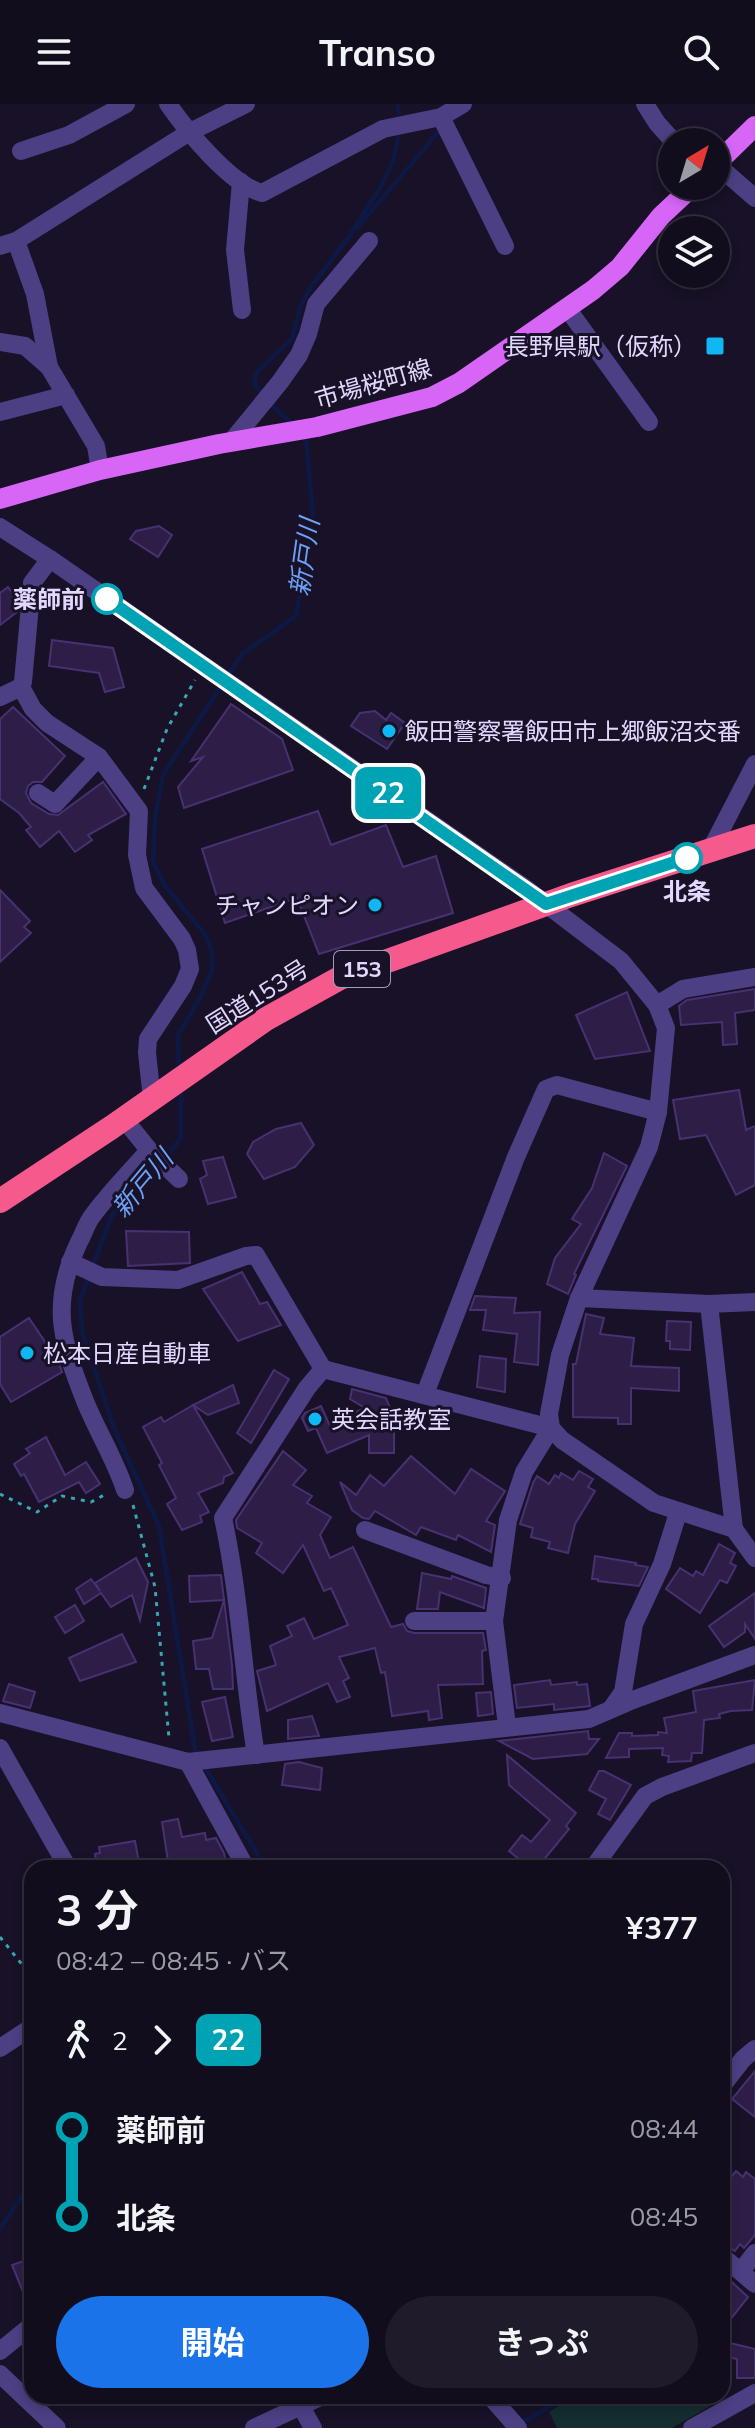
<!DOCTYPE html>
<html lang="ja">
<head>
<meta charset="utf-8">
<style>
	body { margin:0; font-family:Mulish,"Noto Sans JP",sans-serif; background:#1f1b2a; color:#f1f3f6; height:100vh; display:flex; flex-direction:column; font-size:30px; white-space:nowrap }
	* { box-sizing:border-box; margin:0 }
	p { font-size:26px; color:#9c9ca4 }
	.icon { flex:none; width:44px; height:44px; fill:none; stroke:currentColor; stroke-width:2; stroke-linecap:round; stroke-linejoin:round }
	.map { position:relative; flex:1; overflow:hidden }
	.sheet { position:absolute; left:24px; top:1756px; width:706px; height:544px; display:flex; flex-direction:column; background:#120d1d; border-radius:24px; box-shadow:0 4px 12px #0003,0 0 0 2px #312d3b }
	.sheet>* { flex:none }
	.badge { padding:0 16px; border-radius:12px; font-size:28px; line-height:52px }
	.needle { width:52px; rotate:38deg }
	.buttons { position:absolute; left:658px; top:24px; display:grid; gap:16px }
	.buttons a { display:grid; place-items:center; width:72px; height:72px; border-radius:50%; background:#120d1d; box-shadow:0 4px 12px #0003,0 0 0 2px #312d3b; font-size:40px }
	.map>.badge { position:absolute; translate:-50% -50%; box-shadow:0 0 0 4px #fff }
	.legs { display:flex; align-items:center; gap:12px; height:88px; padding:0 32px; font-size:26px }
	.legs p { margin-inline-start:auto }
	.summary { display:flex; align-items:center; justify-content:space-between; height:136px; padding:0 32px }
	h1 { font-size:44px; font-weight:700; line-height:60px }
	.action { display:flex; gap:16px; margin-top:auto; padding:16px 32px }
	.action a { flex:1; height:92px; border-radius:48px; background:#1a73e8; color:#fff; font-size:32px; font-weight:700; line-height:92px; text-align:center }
	.action a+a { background:#1f1b2a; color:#f1f3f6 }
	ul { padding:0 32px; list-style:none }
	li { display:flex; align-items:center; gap:28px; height:88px; font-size:30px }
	li i { display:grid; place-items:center; width:12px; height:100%; margin:0 10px; background:currentColor }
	li i::after { content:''; width:20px; height:20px; margin:-10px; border:6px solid; border-radius:50%; background:#120d1d }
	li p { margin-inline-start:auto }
	li:first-child i { background:linear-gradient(#0000 50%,currentColor 0) }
	li:last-child i { background:linear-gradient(currentColor 50%,#0000 0) }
	header { display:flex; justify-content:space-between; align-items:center; height:104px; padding:0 32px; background:#120d1d; font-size:36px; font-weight:700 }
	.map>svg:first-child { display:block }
</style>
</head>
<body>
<header><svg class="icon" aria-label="menu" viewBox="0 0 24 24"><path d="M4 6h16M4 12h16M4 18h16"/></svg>Transo<svg class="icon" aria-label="search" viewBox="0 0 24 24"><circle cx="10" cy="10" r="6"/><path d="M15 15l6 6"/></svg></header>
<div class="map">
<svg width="755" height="2324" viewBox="0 0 755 2324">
	<rect width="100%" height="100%" fill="#181127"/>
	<path fill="#142d30" d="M575 2292H710L712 2301 672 2324H557L549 2308Z"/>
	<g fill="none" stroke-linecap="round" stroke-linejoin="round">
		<g stroke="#0d1843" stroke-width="5">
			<path d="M397 0 399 9"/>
			<path d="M357 124 441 25"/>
			<path d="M263 293 254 278 257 268 292 235 301 201 310 184 348 134 380 84 393 57 398 33"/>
			<path d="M270 299 292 320"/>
			<path d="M179 967 178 931 200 894 212 866V847L205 830 166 783 153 758 155 715 163 671 242 550 296 512 313 411 306 337"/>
			<path d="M181 985V1034L159 1062 112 1111 80 1196 82 1228 114 1324 159 1422 195 1645 198 1651"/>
			<path d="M203 1660 266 1764"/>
			<path d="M0 2125 32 2076"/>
			<path d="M523 2318 567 2292"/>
		</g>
	</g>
	<g fill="#2d1e47" stroke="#483171" stroke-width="2">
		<path d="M159 422 172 431 158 453 130 435 136 427Z"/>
		<path d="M8 483 18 497 17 508 0 521V489Z"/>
		<path d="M52 536 113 544 124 583 105 588 99 569 49 562Z"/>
		<path d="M231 600 282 635 293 666 184 704 178 683 203 653 191 657Z"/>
		<path d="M13 603 65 652 42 678H33L28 682 26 689 31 699 49 710 58 711 103 678 126 710 88 731 92 736 75 748 59 727 40 743 26 726 31 723 19 709 0 695V615Z"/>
		<path d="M375 607 386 616 391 609 405 619 387 645 351 622 360 609Z"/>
		<path d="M318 707 331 741 386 721 403 763 436 752 453 809 319 850 297 794 225 819 202 745Z"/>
		<path d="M0 786 30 817 24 823 31 829 0 858Z"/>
		<path d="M755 885V906L735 909 737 940 723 941 722 918 681 921 679 902 687 896Z"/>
		<path d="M627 888 650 947 595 955 576 911Z"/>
		<path d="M739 986 746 1026 755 1022V1081L736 1091 706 1031 680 1035 673 996Z"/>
		<path d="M301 1019 314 1041 295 1063 264 1075 247 1050 253 1038 276 1025Z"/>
		<path d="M604 1049 627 1062 574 1170 576 1171 568 1190 547 1180 555 1154 581 1120 572 1115 592 1084Z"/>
		<path d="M223 1053 236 1093 208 1100 200 1075 207 1071 203 1057Z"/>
		<path d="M126 1127 189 1128 190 1159 128 1162Z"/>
		<path d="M242 1168 260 1200 267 1198 281 1221 238 1237 203 1185Z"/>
		<path d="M475 1192 516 1194 514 1209 540 1208 538 1261 514 1258 517 1230 483 1226 486 1206H470Z"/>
		<path d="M586 1210 604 1214 600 1230 634 1234 631 1262 679 1264V1287L631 1284V1320H618V1314L573 1313V1260H576Z"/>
		<path d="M29 1214 58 1257 62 1268 11 1298 0 1280V1233Z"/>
		<path d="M667 1217 691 1218 690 1246 670 1245V1237H666Z"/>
		<path d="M480 1252 506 1255 505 1288 477 1283Z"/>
		<path d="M274 1266 289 1275 251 1339 237 1329Z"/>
		<path d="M233 1281 239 1299 208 1311 193 1301Z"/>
		<path d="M352 1285 386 1294 394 1314V1349H369V1331L327 1349 316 1324 308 1327 302 1314 305 1309 321 1302 329 1320 365 1304 350 1295Z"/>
		<path d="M193 1301 233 1369 224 1373 223 1379 198 1389 209 1408 200 1412 202 1418 182 1426 167 1400 176 1394 159 1361 162 1359 143 1323 161 1313 164 1318Z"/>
		<path d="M46 1333 65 1371 86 1358 100 1380 86 1389 79 1378 39 1398 24 1370 21 1372 14 1360 30 1349 26 1345Z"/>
		<path d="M283 1347 306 1366 293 1381 312 1392 307 1399 331 1413 320 1431 330 1454 353 1443 391 1523 403 1520 407 1527 414 1529H483L486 1546 482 1547 483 1580 438 1581 442 1614 429 1616 428 1607 392 1612 385 1568 381 1569 375 1544 339 1553 349 1574 343 1577 350 1593 337 1598 328 1579 267 1607 257 1567 276 1561 270 1542 292 1532 287 1522 304 1514 314 1535 348 1521 331 1484 324 1487 303 1441 283 1469 256 1449 262 1439 237 1424 236 1416Z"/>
		<path d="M411 1352 455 1390 471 1365 505 1387 486 1417 495 1421 491 1448 458 1431 456 1436 421 1423 416 1431 375 1407 369 1415 363 1414 352 1406 340 1378 356 1391 370 1371 384 1382Z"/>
		<path d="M579 1367 593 1375 588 1383 595 1387 575 1420 568 1449 548 1444 550 1438 531 1433 533 1424 520 1420 533 1379 537 1372 549 1380 555 1371 559 1374 561 1369 573 1376Z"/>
		<path d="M719 1440 735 1449 730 1459 736 1462 727 1479 720 1476 700 1509 666 1485 680 1464 693 1472 696 1467 703 1471Z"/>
		<path d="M595 1452 636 1459 635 1461 648 1463 639 1482 598 1477V1475H592Z"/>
		<path d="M136 1454 148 1478 140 1516 132 1491 111 1503 101 1489 84 1500 76 1485 91 1475 100 1487 95 1479Z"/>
		<path d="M422 1469 451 1475 452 1472 486 1484 484 1504 440 1488 438 1505H417Z"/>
		<path d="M221 1471 232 1561 233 1585H213L209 1565H196L193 1537 212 1534 224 1496 190 1498 189 1472Z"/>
		<path d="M755 1489V1535L745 1520V1528L724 1543 709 1522Z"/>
		<path d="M75 1501 84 1517 65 1529 55 1513Z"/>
		<path d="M122 1530 136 1558 80 1577 69 1554Z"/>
		<path d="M550 1576 551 1581 577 1578V1581L587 1580 590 1602 554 1606V1600L517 1604 514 1581Z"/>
		<path d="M755 1576 752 1606 731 1607 719 1610 720 1614 704 1616 702 1649H692L691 1657 668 1658 669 1652 662 1651 663 1644 629 1645V1653L606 1654 619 1629H632V1632L658 1631V1628L667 1629 664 1614 696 1608 693 1587Z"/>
		<path d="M9 1580 35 1588 30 1604 3 1597Z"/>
		<path d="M491 1588 493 1610 478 1612 476 1589Z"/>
		<path d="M225 1593 233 1633 212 1637 202 1598Z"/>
		<path d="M312 1612 319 1632 288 1635V1616Z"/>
		<path d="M588 1627 589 1635H599L587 1650 533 1655 499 1637Z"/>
		<path d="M507 1651 576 1709 566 1722 569 1725 537 1764H530L509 1747 522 1731 531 1738 550 1716 509 1681Z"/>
		<path d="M299 1658 322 1664 320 1686 282 1681 285 1660Z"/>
		<path d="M599 1667H604L631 1681 610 1716 598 1710 606 1695 589 1686Z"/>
		<path d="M178 1715 182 1733 205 1729 206 1736 216 1734 224 1749 227 1764H169L162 1718Z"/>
		<path d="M135 1737 140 1764H97L95 1750 100 1749 99 1743Z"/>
		<path d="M755 1967V2013L732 1995Z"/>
		<path d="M722 2066 731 2073 736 2067 743 2073 746 2068 755 2075V2131L744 2144 740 2140 735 2147 722 2140Z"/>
		<path d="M32 2154V2205H30L12 2161Z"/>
		<path d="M722 2169 748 2193 722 2226Z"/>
		<path d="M722 2237 755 2245V2274H737V2255L722 2252Z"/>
	</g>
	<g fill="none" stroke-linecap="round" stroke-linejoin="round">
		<g stroke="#36a7b3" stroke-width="3" stroke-dasharray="4 6" stroke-linecap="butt">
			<path d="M144 685 167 625 195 576"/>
			<path d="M0 1390 37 1408 62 1392 91 1398 108 1389"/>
			<path d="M133 1401 155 1483 169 1634"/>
			<path d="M0 1833 32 1873"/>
		</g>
		<g stroke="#4c3f83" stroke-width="18">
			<path d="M168 0C186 26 231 81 262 89L383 25 441 13 463 0"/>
			<path d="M645 0 657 19 674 38"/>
			<path d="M441 13 505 142"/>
			<path d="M21 47 69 31 126 0"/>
			<path d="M716 60 755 94"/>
			<path d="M241 78 235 146 242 206"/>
			<path d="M16 137 35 190 49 263"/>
			<path d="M0 142 16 137 188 29 246 0"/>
			<path d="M567 204 649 318"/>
			<path d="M0 238 25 242 49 263 96 342 100 366"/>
			<path d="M0 308 66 291"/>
			<path d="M231 338 280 278 299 251 308 230 316 200 369 137"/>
			<path d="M0 423 50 455 525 784 621 857 657 901 666 924 658 1008 649 1043 579 1194 560 1251 549 1310 551 1324 524 1368 508 1416 494 1517 507 1622"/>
			<path d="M21 583 33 605 47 619 99 653 139 707 137 751 144 784 182 835 187 846 190 865 183 882 148 935 147 949 152 995"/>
			<path d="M0 593 21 583 23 578 32 479 50 455"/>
			<path d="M38 689 55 700 99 653"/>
			<path d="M710 747 755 660"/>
			<path d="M657 901 683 885 755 873"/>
			<path d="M124 1015 149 1046 179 1075"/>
			<path d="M70 1158 102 1173 178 1176 246 1152 256 1151 323 1265"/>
			<path d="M579 1194 709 1200 755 1198"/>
			<path d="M709 1200 734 1425"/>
			<path d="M425 1290 516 1053 546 985 557 981 658 1008"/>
			<path d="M125 1386C115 1355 97 1327 85 1297 61 1236 50 1199 79 1138 84 1129 87 1118 93 1111 110 1088 131 1067 149 1046"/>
			<path d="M365 1426 486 1471 502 1474"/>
			<path d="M414 1517H494"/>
			<path d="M611 1605 623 1588 634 1520 662 1460 678 1409"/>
			<path d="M0 1609 188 1658 589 1615 633 1596 755 1551"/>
			<path d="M0 1644 68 1764"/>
			<path d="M256 1651C243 1572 240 1492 223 1414L307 1284 323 1265 551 1324 562 1336 654 1399 734 1425 755 1454"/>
			<path d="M188 1658 246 1764"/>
			<path d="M593 1764 645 1692 662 1683 755 1649"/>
			<path d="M0 1944 32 1923"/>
			<path d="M722 1982 743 1955 755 1945"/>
			<path d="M722 2152 755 2180"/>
			<path d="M741 2167 755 2149"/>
			<path d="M0 2247 32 2221"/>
			<path d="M0 2270 57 2324"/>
			<path d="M490 2292 518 2324"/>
			<path d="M297 2295 313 2324"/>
			<path d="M254 2324 322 2292"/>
			<path d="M692 2324 755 2289"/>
		</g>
		<g stroke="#d766f7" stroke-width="20">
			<path d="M716 60 755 22"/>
			<path d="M0 395 100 366 219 340 317 323 432 293 459 279 593 186 620 163 661 112 693 82"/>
		</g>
		<path stroke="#f65a8c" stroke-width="24" d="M0 1097 112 1023 266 915 340 874 571 791 755 732"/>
	</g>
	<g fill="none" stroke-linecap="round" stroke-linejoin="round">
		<g stroke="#fff" stroke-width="18">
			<path id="line-1" d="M107 495 546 800 687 754"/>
		</g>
		<use href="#line-1" stroke="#00a3b4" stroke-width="12"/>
	</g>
	<g fill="#0fb8f2" stroke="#181127" stroke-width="3">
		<rect x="705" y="232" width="20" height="20" rx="4"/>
		<circle cx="389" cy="627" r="8"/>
		<circle cx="375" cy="801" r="8"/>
		<circle cx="27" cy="1249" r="8"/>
		<circle cx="315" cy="1315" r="8"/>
	</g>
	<g fill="#fff" stroke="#00a3b4" stroke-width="4">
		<circle cx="107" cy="495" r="14"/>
		<circle cx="687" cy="754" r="14"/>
	</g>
	<g text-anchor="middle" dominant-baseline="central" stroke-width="6" stroke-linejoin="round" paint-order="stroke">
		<rect fill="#181127" stroke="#a59cbd" stroke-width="2" x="334" y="847" width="56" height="36" rx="6"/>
		<g font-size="22" font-weight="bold" fill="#e2d8fd">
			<text x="362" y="865">153</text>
		</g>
		<g font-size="24" fill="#e2d8fd" stroke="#181127" text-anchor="start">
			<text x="697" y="242" text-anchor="end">長野県駅（仮称）</text>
			<text x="405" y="627">飯田警察署飯田市上郷飯沼交番</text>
			<text x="359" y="801" text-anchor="end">チャンピオン</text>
			<text x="43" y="1249">松本日産自動車</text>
			<text x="331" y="1315">英会話教室</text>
		</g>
		<g font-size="24" fill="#e2d8fd" stroke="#181127">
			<text transform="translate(373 279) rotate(-16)">市場桜町線</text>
			<text transform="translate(257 892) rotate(-32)">国道153号</text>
		</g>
		<g font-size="24" font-weight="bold" fill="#e2d8fd" stroke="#181127" text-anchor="end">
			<text x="85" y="495">薬師前</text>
			<text x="687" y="787" text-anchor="middle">北条</text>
		</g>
		<g font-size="26" font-style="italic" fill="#6ca1f7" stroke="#181127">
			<text transform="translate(304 453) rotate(-82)">新戸川</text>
			<text transform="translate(142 1079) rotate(-50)">新戸川</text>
		</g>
	</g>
</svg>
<div class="buttons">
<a><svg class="needle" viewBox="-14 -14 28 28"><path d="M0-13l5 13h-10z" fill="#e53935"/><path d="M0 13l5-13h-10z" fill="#9c9ca4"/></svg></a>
<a><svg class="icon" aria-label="layers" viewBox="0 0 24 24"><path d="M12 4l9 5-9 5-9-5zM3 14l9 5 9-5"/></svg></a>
</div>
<b class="badge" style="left:388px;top:689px;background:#00a3b4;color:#fff">22</b>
<section class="sheet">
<div class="summary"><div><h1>3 分</h1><p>08:42 – 08:45 · バス</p></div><b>¥377</b></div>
<div class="legs"><svg class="icon" aria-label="walk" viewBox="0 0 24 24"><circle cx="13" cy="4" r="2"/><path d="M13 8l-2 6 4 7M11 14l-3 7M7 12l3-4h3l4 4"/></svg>2<svg class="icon" aria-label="forward" viewBox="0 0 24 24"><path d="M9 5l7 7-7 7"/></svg><b class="badge" style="background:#00a3b4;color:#fff">22</b></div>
<ul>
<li><i style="color:#00a3b4"></i><b>薬師前</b><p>08:44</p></li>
<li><i style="color:#00a3b4"></i><b>北条</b><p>08:45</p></li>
</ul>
<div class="action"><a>開始</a><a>きっぷ</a></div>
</section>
</div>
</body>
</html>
